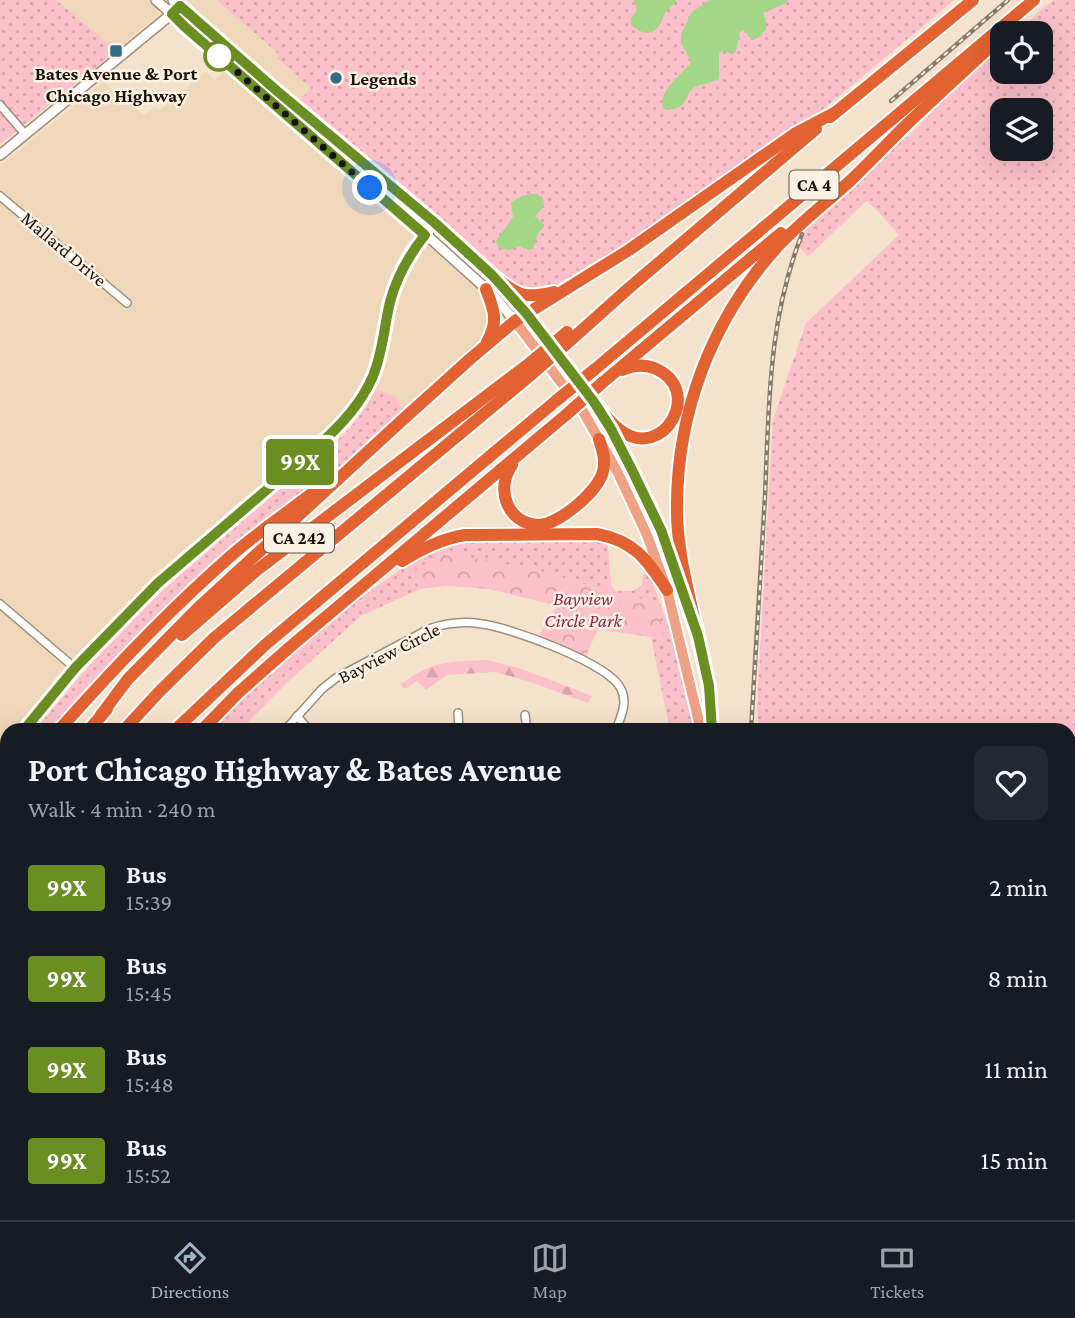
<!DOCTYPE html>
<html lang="en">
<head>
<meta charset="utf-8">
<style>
	body { margin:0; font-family:"Crimson Pro",serif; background:#242831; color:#f1f3f6; height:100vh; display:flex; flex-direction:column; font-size:26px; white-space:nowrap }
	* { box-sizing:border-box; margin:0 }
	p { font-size:23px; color:#9ea1a6 }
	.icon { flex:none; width:38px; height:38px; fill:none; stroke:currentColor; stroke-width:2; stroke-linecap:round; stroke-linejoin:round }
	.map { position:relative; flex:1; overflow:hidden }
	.sheet { position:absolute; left:0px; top:723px; width:1076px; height:499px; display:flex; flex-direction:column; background:#171b24; border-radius:21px 21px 0 0; box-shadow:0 7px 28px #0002 }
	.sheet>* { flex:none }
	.badge { padding:0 14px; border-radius:5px; font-size:24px; line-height:46px }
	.buttons { position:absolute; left:990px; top:21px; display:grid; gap:14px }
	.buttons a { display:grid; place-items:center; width:63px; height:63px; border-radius:14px; background:#171b24; box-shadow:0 7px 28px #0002; font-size:35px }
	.you { position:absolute; width:35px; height:35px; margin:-18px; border:5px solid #fff; border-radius:50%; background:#1a73e8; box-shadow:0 0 0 10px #1a73e833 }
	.map>.badge { position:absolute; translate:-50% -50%; box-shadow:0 0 0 4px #fff }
	.round { display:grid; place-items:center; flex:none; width:74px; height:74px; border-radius:14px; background:#242831 }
	.head { display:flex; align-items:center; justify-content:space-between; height:119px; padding:0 28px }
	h1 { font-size:33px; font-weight:700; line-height:52px }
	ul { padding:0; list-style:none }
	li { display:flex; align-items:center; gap:21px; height:91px; padding:0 28px }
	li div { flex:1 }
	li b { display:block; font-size:26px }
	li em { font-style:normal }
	li .badge { min-width:77px; font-weight:700; text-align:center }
	.tab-bar { display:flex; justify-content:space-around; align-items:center; height:98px; border-top:2px solid #363941; background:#171b24; font-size:19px; color:#9ea1a6 }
	.tab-bar a { display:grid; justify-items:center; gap:4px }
	.tab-bar .current { color:#9cb6c4 }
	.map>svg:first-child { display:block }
</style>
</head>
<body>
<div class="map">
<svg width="1075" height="1220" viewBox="0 0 1075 1220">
	<defs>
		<pattern id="grass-dots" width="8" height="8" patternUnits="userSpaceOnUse" patternTransform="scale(1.75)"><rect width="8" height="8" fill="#fbc0c9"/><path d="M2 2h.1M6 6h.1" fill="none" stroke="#d7a4ab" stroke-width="1.8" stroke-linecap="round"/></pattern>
		<pattern id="forest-firs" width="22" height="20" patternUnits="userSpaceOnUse" patternTransform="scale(1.75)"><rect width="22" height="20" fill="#fbc0c9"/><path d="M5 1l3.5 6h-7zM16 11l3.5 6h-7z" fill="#d7a4ab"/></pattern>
		<pattern id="park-crowns" width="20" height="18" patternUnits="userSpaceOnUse" patternTransform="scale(1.75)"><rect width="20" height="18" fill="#fbc0c9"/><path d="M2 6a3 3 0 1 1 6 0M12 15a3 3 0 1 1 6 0" fill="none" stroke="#d7a4ab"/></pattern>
	</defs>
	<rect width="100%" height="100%" fill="#f5e2cc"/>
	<g fill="#efd7ba">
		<path d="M56 0H151L157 7 159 13 156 17 116 50Z"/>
		<path d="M180 0H215L281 55 277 60 311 88 300 101Z"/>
		<path d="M230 66 422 231 405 245 391 273 385 291 375 348 366 377 347 410 316 441 190 548 62 674 16 730H7V742L0 751V166L103 82 144 115 155 107 160 110 203 74 206 72 215 80Z"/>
		<path d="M425 235 486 289 491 334 408 415 394 396 368 386 398 276Z"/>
	</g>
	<g fill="url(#grass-dots)" fill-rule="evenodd">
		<path d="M0 0H56L116 50 114 53 0 144Z"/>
		<path d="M216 0H954L820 112 793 132 621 251 599 259 551 288 540 292 523 290 506 279 485 257 432 210 426 215 295 106 311 88 277 59 280 55Z"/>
		<path d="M1053 0H1075V1220H1060L1064 1215 1069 1214 1070 1206 1069 730H759L757 706 773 420 806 323 899 235 876 209 866 201 808 257 799 246 806 229 865 178 903 139 909 136 950 93 1003 44V72H1041V33H1015ZM1003 110H1041V149H1003Z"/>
		<path d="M373 388 394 396 408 415 299 503 237 551 59 730H35C64 695 92 661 123 629 187 563 260 507 329 448L349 429 367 405 365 403Z"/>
		<path d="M595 539 608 546 611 586 615 591H633L642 585 643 574 649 573 674 641 692 718 694 730H674V727L669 726 651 637 663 639 653 601 613 593 537 570 452 555 412 574 420 589 361 616 291 679 240 730H208L270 670 342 611 421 555 448 544 475 540Z"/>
		<path d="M7 1054V1095L0 1102V1069Z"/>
	</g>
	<path fill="url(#forest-firs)" d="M487 660 522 669 592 696 588 703 533 683 496 672 447 675 426 690 417 681 407 688H403L401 684C432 661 450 661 487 660Z"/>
	<path fill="url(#park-crowns)" d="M452 554 537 570 613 593 653 601 661 622 663 639 598 629 584 660 536 640 558 606 489 589 447 586 420 589 412 573 432 559Z"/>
	<g fill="#a3d787">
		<path d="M634 0H676C673 8 669 7 665 13 662 16 663 20 660 24 653 37 639 34 631 24V18L637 11Z"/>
		<path d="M710 0H788L784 4 763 13 766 20V29C763 34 755 43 749 37 747 35 746 32 744 30L740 32 736 51 733 54 722 51 719 53V79C711 83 702 84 695 87 683 94 689 113 663 109 658 91 679 76 690 64V59L681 43V34L692 12Z"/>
		<path d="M531 194H537L542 197 544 202 542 209 538 213 535 217 544 224V227L538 233 533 249 528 250 518 246C511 251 507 250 499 248L496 241 513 217 511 202 522 196Z"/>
	</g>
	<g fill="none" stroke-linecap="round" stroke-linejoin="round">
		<g stroke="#a08e7a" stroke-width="10">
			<g id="minor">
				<path d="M0 105 25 134"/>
				<path d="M0 196 127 303"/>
				<path d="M0 604 75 668"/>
				<path d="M458 713 459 730"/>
				<path d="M525 715 527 730"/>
				<path d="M297 716 309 730"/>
				<path d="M285 730 322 689 336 678 429 629C446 623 464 621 482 624 509 627 611 664 621 689 628 703 621 716 616 730"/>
				<path d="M31 1214 38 1220"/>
				<path d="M132 1220V1214"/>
				<path d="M197 1220V1214"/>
				<path d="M261 1220V1214"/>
				<path d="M349 1220V1214"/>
				<path d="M406 1220V1214"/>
				<path d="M568 1220V1214"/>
				<path d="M756 1220V1214"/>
			</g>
		</g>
		<g stroke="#a08e7a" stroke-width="12">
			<g id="tertiary">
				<path d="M156 0 255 88 422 231 492 294 515 321"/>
				<path d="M173 0 277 91 435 223 495 278"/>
				<path d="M0 155 174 12"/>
				<path d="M504 288 526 313"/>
				<path d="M24 730 75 668 158 583 319 445C351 416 375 384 384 340 388 319 389 297 398 277 407 256 421 240 435 223"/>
				<path d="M0 761 7 752"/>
			</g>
		</g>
		<g stroke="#fff" stroke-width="14">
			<g id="primary">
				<path d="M526 313 593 401"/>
				<path d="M515 321 584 413 618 473 647 535 667 590 701 730"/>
				<path d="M606 421 632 470 661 530 686 601"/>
				<path d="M695 629 709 686 712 730"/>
				<path d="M695 1214V1220"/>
				<path d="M703 1214V1220"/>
			</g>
		</g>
		<g stroke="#fff" stroke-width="16">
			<g id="motorway">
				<path d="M830 117 973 0"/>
				<path d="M492 275C517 294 521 300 554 292"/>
				<path d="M486 289C494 310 499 321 487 342"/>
				<path d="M572 339 629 288 816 129"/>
				<path d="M594 370 1034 0"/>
				<path d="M602 383 781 233"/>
				<path d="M594 402C602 411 610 423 620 430 663 463 706 389 654 368 643 364 633 365 622 370"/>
				<path d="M512 465C495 489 507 524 539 525 558 525 599 491 603 471 606 460 602 449 599 439"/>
				<path d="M402 561C422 549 441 539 465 535L597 534C635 541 647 560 667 590"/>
				<path d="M182 635 257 570 526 366"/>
				<path d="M698 637C690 596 677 553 677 511 676 413 712 318 779 245 801 222 826 203 850 181 868 164 885 146 902 129 935 97 970 66 1003 35"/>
				<path d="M101 715 128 679 196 610 398 424 470 359 515 321 629 250 796 133 836 112"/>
				<path d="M59 730C114 668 171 608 233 554 261 530 291 510 319 488"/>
				<path d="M89 730 107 709"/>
				<path d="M124 730 159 692 214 638 532 374"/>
				<path d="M175 730 265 645 557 400"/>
				<path d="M202 730 238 693 290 647 567 414"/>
				<path d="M0 805 7 796"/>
				<path d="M0 843 7 833"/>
				<path d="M0 894 7 883"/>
				<path d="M0 944 7 933"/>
				<path d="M0 983 7 969"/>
				<path d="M0 1057 7 1041"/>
			</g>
		</g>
		<use href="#minor" stroke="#fff" stroke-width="7"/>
		<use href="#tertiary" stroke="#fff" stroke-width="9"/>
		<use href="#primary" stroke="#eea184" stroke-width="10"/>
		<use href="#motorway" stroke="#e26232" stroke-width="12"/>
		<g stroke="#877b6c" stroke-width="4.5">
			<g id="rail">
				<path d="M891 101 1008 0"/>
				<path d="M751 730C756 652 761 574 765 496 769 405 768 320 802 234"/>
				<path d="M714 1220 715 1214"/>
			</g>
		</g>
		<use href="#rail" stroke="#fcf1e3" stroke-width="2" stroke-dasharray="5" stroke-linecap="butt"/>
		<g stroke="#fff" stroke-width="16" stroke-linecap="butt">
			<g id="motorway-bridge">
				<path d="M526 366 567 332"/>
				<path d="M532 374 572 339"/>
				<path d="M557 400 594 370"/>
				<path d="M567 414 602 383"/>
			</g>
		</g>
		<use href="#motorway-bridge" stroke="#e26232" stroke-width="12"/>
	</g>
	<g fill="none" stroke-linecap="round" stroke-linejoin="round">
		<g stroke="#fff" stroke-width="16">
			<path id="line" d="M24 730 75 668 158 583 319 445C341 425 361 404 373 376 383 352 384 327 390 302 397 276 409 255 425 235L185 27 172 14 180 6 277 91 435 223 492 275 526 313 594 402 611 429 632 470 661 530 698 636 709 686 712 730"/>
		</g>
		<use href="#line" stroke="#6b8e23" stroke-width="10"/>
		<path stroke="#19130b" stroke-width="7" stroke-dasharray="0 12.6" d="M219 56 370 188"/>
	</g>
	<g fill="#346c86" stroke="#fcf1e3" stroke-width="2.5">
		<rect x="109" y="44" width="14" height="14" rx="3.5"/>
		<circle cx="336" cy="78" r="7"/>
	</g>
	<circle fill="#fff" stroke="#6b8e23" stroke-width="3.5" cx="219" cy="56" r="14"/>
	<g text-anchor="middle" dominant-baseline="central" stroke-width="5" stroke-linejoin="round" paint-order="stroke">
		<g fill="#fcf1e3" stroke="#5d564c" stroke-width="2">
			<rect x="789.5" y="170.5" width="49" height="29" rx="5"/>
			<rect x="264" y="523.5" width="70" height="29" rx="5"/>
		</g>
		<g font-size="18" font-weight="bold" fill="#19130b">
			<text x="814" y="185">CA 4</text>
			<text x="299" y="538">CA 242</text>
		</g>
		<g font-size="19" font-weight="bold" fill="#19130b" stroke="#fcf1e3">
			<text x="116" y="73">Bates Avenue &amp; Port<tspan x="116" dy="22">Chicago Highway</tspan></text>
			<text x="350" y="78" text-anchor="start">Legends</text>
		</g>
		<g font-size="19" fill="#19130b" stroke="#fcf1e3">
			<text transform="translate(64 249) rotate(40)">Mallard Drive</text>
			<text transform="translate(389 653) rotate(-27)">Bayview Circle</text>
		</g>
		<g font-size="19" font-style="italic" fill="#942345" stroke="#fcf1e3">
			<text x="583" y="598">Bayview<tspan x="583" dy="22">Circle Park</tspan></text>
		</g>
	</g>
</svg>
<div class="buttons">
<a><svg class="icon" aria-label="locate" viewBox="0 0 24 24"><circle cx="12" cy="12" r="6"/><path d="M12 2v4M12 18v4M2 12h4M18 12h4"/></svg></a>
<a><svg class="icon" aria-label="layers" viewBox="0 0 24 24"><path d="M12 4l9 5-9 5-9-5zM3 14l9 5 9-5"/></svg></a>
</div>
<div class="you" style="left:370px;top:188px"></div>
<b class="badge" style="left:300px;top:462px;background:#6b8e23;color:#fff">99X</b>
<section class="sheet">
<div class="head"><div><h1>Port Chicago Highway &amp; Bates Avenue</h1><p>Walk · 4 min · 240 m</p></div><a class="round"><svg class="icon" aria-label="heart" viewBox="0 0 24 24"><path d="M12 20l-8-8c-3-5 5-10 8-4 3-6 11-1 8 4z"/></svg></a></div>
<ul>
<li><span class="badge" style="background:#6b8e23;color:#fff">99X</span><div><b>Bus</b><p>15:39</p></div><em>2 min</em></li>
<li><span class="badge" style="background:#6b8e23;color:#fff">99X</span><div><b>Bus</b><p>15:45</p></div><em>8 min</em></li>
<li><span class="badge" style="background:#6b8e23;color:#fff">99X</span><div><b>Bus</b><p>15:48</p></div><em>11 min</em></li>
<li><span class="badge" style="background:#6b8e23;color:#fff">99X</span><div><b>Bus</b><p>15:52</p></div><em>15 min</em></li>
</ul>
</section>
</div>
<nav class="tab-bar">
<a class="current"><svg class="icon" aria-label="directions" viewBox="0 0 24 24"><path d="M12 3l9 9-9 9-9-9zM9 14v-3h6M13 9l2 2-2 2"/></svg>Directions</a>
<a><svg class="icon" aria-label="map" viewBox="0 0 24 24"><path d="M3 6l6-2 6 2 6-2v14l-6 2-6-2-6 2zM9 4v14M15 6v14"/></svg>Map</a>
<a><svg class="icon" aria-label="tickets" viewBox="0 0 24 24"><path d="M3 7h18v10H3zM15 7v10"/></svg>Tickets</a>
</nav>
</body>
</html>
